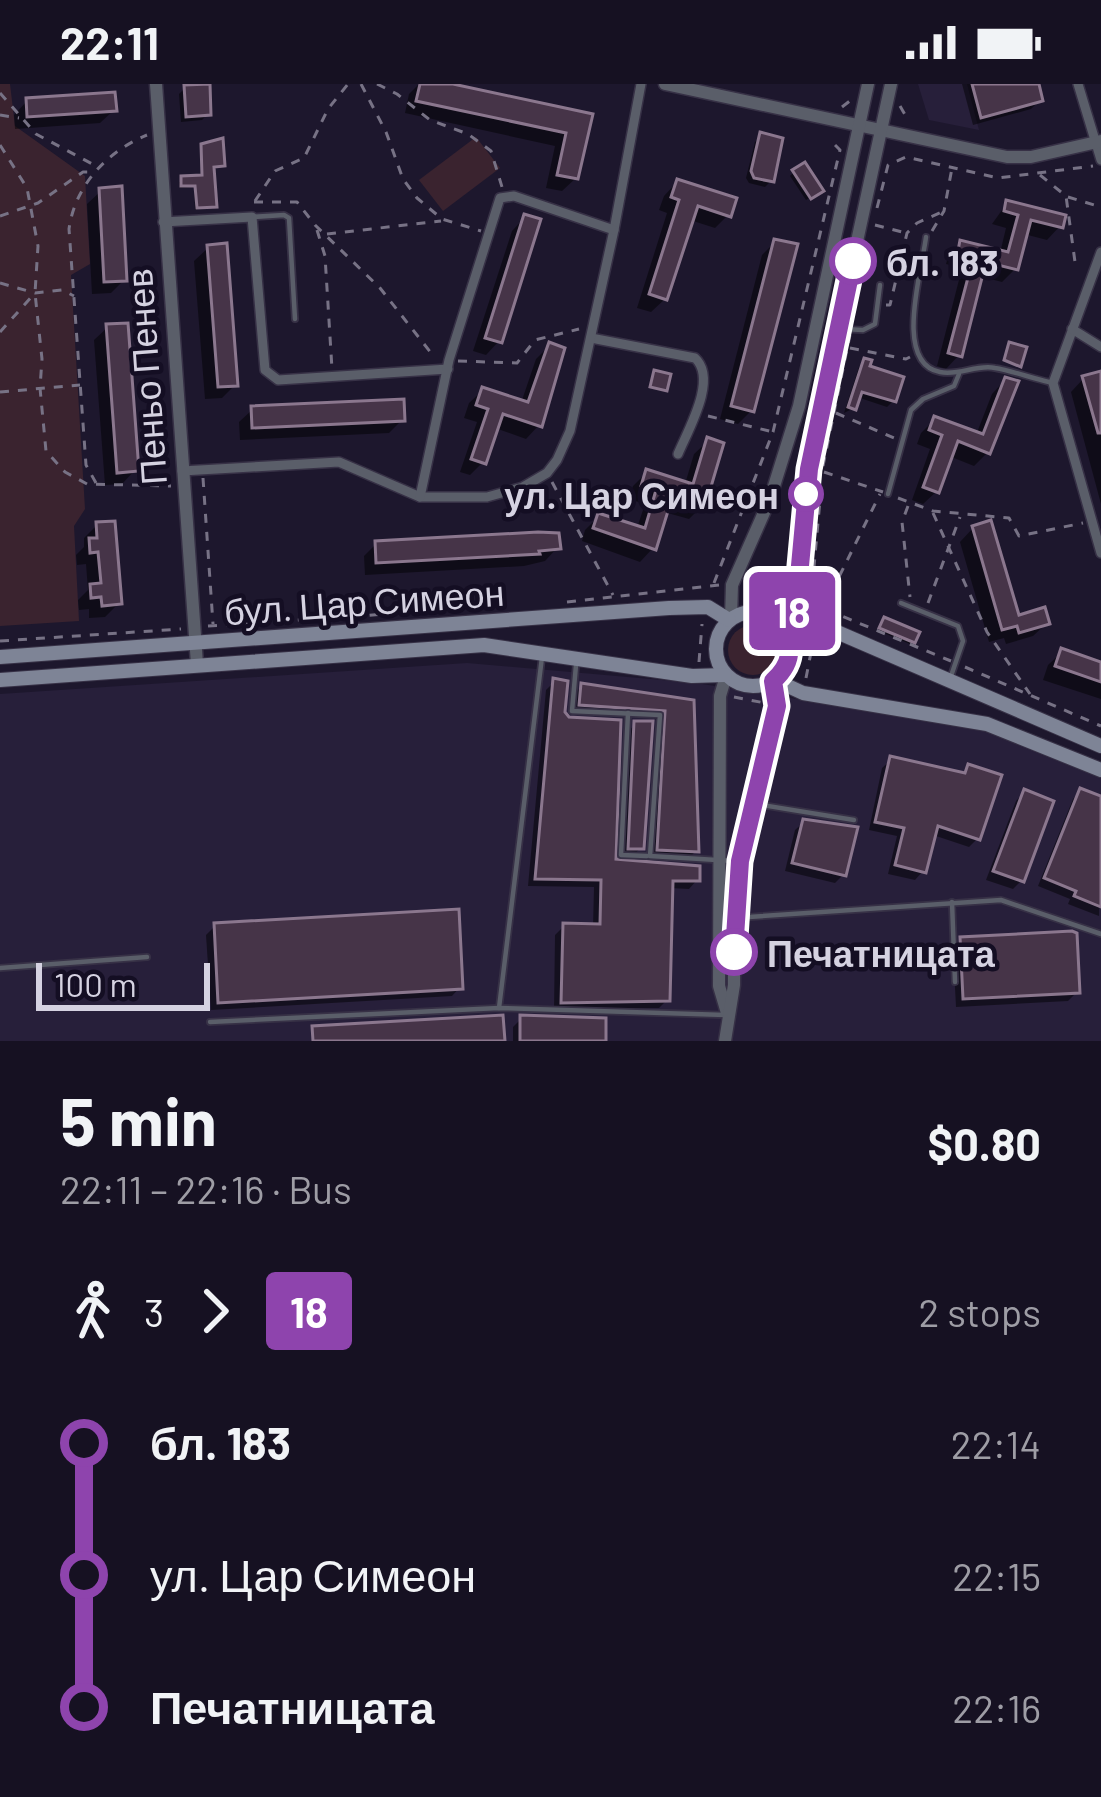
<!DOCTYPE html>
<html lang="en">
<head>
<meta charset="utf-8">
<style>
	body { margin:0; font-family:Barlow,sans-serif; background:#1f1a2a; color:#f1f3f6; height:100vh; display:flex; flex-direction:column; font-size:45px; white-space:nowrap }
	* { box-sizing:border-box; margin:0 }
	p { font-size:39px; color:#9e9da5 }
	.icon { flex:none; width:66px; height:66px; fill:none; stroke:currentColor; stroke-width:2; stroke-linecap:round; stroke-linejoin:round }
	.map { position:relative; height:957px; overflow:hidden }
	.drawer { display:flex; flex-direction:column; background:#161122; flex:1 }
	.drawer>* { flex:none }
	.badge { padding:0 24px; border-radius:9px; font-size:42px; line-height:78px }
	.scale { position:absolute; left:36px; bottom:30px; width:174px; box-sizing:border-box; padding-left:12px; border:6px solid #d5d2e1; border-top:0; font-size:33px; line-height:42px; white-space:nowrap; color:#d5d2e1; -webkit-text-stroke:9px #140e23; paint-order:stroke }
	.map>.badge { position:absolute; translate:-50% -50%; box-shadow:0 0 0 6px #fff }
	.legs { display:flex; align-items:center; gap:18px; height:132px; padding:0 60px; font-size:39px }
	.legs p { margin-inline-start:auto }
	.overview { display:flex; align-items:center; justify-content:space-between; height:204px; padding:0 60px }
	h1 { font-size:66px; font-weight:700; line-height:90px }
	ul { padding:0 60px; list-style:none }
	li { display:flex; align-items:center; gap:42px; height:132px; font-size:45px }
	li i { display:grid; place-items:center; width:18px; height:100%; margin:0 15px; background:currentColor }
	li i::after { content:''; width:30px; height:30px; margin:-15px; border:9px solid; border-radius:50%; background:#161122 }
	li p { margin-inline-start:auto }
	li:first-child i { background:linear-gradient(#0000 50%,currentColor 0) }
	li:last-child i { background:linear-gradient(currentColor 50%,#0000 0) }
	.status { display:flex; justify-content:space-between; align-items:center; height:84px; padding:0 60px; background:#161122; direction:ltr }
	.status svg { height:33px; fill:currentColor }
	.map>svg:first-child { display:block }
</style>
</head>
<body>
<div class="status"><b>22:11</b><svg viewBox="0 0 49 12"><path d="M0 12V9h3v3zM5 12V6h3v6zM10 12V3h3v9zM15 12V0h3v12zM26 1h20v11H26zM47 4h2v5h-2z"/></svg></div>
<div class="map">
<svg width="1101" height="957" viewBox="0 0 1101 957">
	<rect width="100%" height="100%" fill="#1d172d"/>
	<g fill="#271f3a">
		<path d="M918 0H967L979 46 929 36Z"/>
		<path d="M467 579 696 599 1007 649 1101 689V957H0V610Z"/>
	</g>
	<g fill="#3a232f">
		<path d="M0 0H10L15 42 85 92 90 180 71 191 85 425 74 442 79 537 0 542Z"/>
		<path d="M476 53 500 84 443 127 419 96Z"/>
		<circle cx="753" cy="566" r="25"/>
	</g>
	<g fill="#0007">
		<path d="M419 0H439L589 32 576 94 562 107 546 104 555 62 405 29 409 10Z"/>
		<path d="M962 0H1035L1040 16 1031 25 973 41Z"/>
		<path d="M185 4 208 30 202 36 181 38 179 10Z"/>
		<path d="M27 17 114 26 100 39 15 45 14 31Z"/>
		<path d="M761 52 771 97 765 103 749 99 746 94 755 58Z"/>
		<path d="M202 63 222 81 211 84 213 122 195 126 194 103 180 104 179 98 201 94Z"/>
		<path d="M794 88 816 110 806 116 790 92Z"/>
		<path d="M677 98 728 131 715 144 690 136 665 215 651 228 637 224 667 129 659 126 664 112Z"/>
		<path d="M101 107 124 196 111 209 92 210 87 120Z"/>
		<path d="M1007 119 1060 142 1047 156 1024 150 1016 184 1002 198 979 192 959 271 946 285 937 282 962 184 946 180 948 173 961 159 1000 169 1006 144 992 140Z"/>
		<path d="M525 133 499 257 486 271 473 267 512 147Z"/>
		<path d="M775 158 751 327 738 340 720 335 762 171Z"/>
		<path d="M208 164 235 301 222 314 205 315 194 177Z"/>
		<path d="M108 243 135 386 122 400 105 401 94 256Z"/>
		<path d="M549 262 539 341 526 355 495 344 483 378 470 391 460 388 477 338 464 334 469 319 483 306 521 319 536 275Z"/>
		<path d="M865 277 893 317 887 323 857 313 854 324 844 329 859 283Z"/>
		<path d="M1101 290V420L1071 308 1084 294Z"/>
		<path d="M1005 296 988 368 974 382 949 372 937 407 923 420 912 416 930 365 917 360 921 349 935 335 976 351 992 310Z"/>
		<path d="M253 325 402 336 389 349 240 356 239 338Z"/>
		<path d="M708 357 702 422 689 435 664 428 653 464 640 478 582 457 585 446 598 433 637 444 645 420 629 415 633 402 646 389 685 400 694 370Z"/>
		<path d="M97 441 119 519 105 533 89 534V525L79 526 78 516 88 506 86 480 77 481 76 471 84 463V454Z"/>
		<path d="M973 444 1017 534 1047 539 1033 552 1006 560 1004 554 989 558 960 458Z"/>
		<path d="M376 460 557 464 545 477 524 482 365 491 364 472Z"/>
		<path d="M882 540 913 557 910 560 879 547Z"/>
		<path d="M1062 568 1101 581V615L1043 596 1048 581Z"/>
		<path d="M554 598 613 778 697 796 689 805 670 804 667 916 659 924 554 926 555 851 564 842 593 843 594 803 528 802 546 606Z"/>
		<path d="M582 602 691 619 696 767 688 775 650 773 659 638 651 632 572 628 574 610Z"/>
		<path d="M636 640 641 764 632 772H621L627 648Z"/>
		<path d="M891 676 961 691 969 684 978 754 969 763 933 751 923 787 915 796 888 790 897 752 869 746 882 684Z"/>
		<path d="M1081 707 1101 715 1099 832 1068 820 1070 815 1038 802 1073 715Z"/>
		<path d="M1024 708 1021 797 1013 805 986 796 1016 717Z"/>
		<path d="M804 738 843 791 835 799 785 787 795 746Z"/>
		<path d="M215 842 460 903 452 912 211 926 206 851Z"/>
		<path d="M961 856 1077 908 1068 917 956 923 953 865Z"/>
		<path d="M522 934 603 957H513V943Z"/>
	</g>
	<g fill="#463448" stroke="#8b778e" stroke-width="3">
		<path d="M210 0 211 31 186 33 184 1Z"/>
		<path d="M420 0H453L593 30 578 95 557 91 566 49 416 17Z"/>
		<path d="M972 0H1039L1043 17 981 34Z"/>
		<path d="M115 8 117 27 27 33 26 14Z"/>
		<path d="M760 48 783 54 774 98 754 94 751 87Z"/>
		<path d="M223 54 225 82 214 83 217 123 197 124 195 102H181V92L202 91 201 60Z"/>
		<path d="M805 78 824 107 811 115 792 86Z"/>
		<path d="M677 95 737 114 731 133 698 122 667 216 649 210 679 116 671 113Z"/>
		<path d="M122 102 127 197 104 198 99 104Z"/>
		<path d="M1006 116 1066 131 1063 144 1031 136 1018 186 986 178 962 273 948 269 974 171 958 167 960 156 1008 168 1018 131 1004 127Z"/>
		<path d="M524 130 541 135 502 259 485 254Z"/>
		<path d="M774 155 798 160 754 328 731 322Z"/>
		<path d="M227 159 238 302 218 303 207 161Z"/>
		<path d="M128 239 139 387 117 389 106 240Z"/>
		<path d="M549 258 565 264 542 343 503 330 486 380 471 375 488 325 476 321 482 303 528 318Z"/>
		<path d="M1009 258 1027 263 1021 283 1004 276Z"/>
		<path d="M864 274 872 276 870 282 904 293 896 318 862 308 856 326 848 323Z"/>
		<path d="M654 286 671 290 667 307 650 303Z"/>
		<path d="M1101 287V349H1098L1082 292Z"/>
		<path d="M1005 293 1019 297 990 370 958 357 939 409 923 403 942 351 929 346 934 332 983 350Z"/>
		<path d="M404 315 405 337 252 344 251 322Z"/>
		<path d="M707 353 724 359 705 423 672 414 656 466 593 444 598 429 645 444 656 406 641 402 646 385 693 400Z"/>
		<path d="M991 436 1019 531 1045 523 1050 540 1019 549 1017 542 1002 546 972 442Z"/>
		<path d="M115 437 122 520 102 522 101 513 91 514 90 500 101 499 98 468 90 469 89 454H97L96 438Z"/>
		<path d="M538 448 559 449 561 465 539 467 540 470 376 479 375 457Z"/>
		<path d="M884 533 920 548 915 559 879 544Z"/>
		<path d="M1061 564 1101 578V598L1055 582Z"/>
		<path d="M553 594 568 597 565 628 569 633 621 636 616 775 700 782V797H673L670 917 561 919 563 839 600 840 601 796 535 795Z"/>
		<path d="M581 599 694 616 699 768 657 766 665 627 579 621Z"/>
		<path d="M634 637H653L644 765H628Z"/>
		<path d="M890 672 965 689 968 680 1002 691 980 756 938 742 926 789 895 781 904 744 875 738Z"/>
		<path d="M1080 704 1101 712V823L1074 812 1076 807 1044 794Z"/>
		<path d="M1024 705 1054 717 1024 798 993 787Z"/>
		<path d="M803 735 858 743 846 792 792 779Z"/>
		<path d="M459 825 463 905 218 919 214 839Z"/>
		<path d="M1072 847 1077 849 1080 909 963 915 960 853Z"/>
		<path d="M503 931 505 957H313L312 942Z"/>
		<path d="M520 931 606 934V957H520Z"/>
	</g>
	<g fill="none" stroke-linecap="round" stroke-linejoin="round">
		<g stroke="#373146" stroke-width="8">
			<g id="service">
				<path d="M252 133 284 131 289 134 295 235"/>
				<path d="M926 153C922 187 893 279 940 288 959 292 977 280 995 284 1013 287 1031 294 1049 298"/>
				<path d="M844 245 863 246 875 240 880 201"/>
				<path d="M888 410 911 326 923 315 954 302 959 290"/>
				<path d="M901 519 958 542 963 557 951 592"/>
				<path d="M576 581 572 627 660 631 650 772 734 777"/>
				<path d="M628 629 621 771 647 772"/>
				<path d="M756 720 854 736"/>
				<path d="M952 818 955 898"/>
				<path d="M719 835 1001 816 1101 850"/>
				<path d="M0 884 147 873"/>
				<path d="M499 924 542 573"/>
				<path d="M210 938 499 924 726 931"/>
			</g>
		</g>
		<g stroke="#373146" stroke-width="12">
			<g id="minor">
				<path d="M1078 0 1101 76"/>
				<path d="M163 138 252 133 265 286 278 296 448 285"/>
				<path d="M1101 168 1053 299 1101 469"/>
				<path d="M1072 245 1101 263"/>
				<path d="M591 254 695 274C718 295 688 346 678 370"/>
				<path d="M182 387 339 378 420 413H487L523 403 547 389 557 376 570 347 614 146 641 0"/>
				<path d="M420 413 449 276 500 114 514 112 614 146"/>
			</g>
		</g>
		<g stroke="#373146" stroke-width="15">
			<g id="tertiary">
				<path d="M156 0 197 580"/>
				<path d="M665 0 1007 73H1031L1101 57"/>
				<path d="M731 534 732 501 770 415 799 322 868 0"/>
				<path d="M783 543 797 514 813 361 891 0"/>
				<path d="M726 592 720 612 719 902 727 929"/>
				<path d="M725 957 734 901V834L739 777 777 622 773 597"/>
			</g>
		</g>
		<g stroke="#373146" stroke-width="16">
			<g id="secondary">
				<circle cx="753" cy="565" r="37"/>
				<path d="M784 545 816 539 1101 662"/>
				<path d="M0 573 669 524 708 523 729 536"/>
				<path d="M0 596 484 561 692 592 725 591"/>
				<path d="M775 596 803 609 987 640 1101 686"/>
			</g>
		</g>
		<g stroke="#777285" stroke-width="3" stroke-dasharray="9 9" stroke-linecap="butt">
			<path d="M361 0 386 48 403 95 417 114 442 135 481 147"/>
			<path d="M377 0 397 10 430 36 468 50 491 67 502 103"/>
			<path d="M0 9 36 50 98 83"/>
			<path d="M900 22 908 36"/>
			<path d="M842 23 851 16"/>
			<path d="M0 31 19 34"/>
			<path d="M0 61 27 104 38 162 35 209 42 275 40 304 46 367 65 388 87 400 171 402"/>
			<path d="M1040 91 1066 112 1075 178"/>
			<path d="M1068 113 1101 123"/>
			<path d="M255 117 275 87 304 74 328 25 348 0"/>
			<path d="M254 118H297L315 141 380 204 435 274"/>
			<path d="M877 124 888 81 906 73 998 94 1093 82"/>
			<path d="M0 132 38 119 83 88H93"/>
			<path d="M875 141 906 149"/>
			<path d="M317 146 325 172 332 285"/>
			<path d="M932 147 944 127 952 84"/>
			<path d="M327 150 441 137"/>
			<path d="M0 199 35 209 62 206 74 212"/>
			<path d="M886 221H890L907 149 917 139 944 127"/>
			<path d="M0 248 34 210"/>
			<path d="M850 264 906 275 910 273"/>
			<path d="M458 277 517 279 535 256 579 245"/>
			<path d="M0 308 80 301"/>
			<path d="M836 329 894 354"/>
			<path d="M708 332 773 348"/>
			<path d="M823 382 850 251"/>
			<path d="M824 388 883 408"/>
			<path d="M203 394 213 540"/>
			<path d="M552 398 613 511"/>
			<path d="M96 399 86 381 69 145C75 102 106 68 147 51"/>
			<path d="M898 414 933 427 1009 434 1019 452 1083 439"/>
			<path d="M908 422 902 438 910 513"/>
			<path d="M933 429 987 548 1030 610"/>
			<path d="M714 499 773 348 840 66 833 59"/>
			<path d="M746 505 784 511"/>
			<path d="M567 518 719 501"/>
			<path d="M810 519 951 577"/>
			<path d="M928 519 960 433"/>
			<path d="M815 520 812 505 820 416"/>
			<path d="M817 520 835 501 880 410"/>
			<path d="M208 542 462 525"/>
			<path d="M0 557 181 545"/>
			<path d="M699 578 702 540"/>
			<path d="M965 583 1101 642"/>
			<path d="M806 594 814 553"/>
			<path d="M734 613 765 619"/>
		</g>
		<use href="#service" stroke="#5a5e69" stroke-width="4.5"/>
		<use href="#minor" stroke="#5a5e69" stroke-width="9"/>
		<use href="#tertiary" stroke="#5a5e69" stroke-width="12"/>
		<use href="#secondary" stroke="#7e8496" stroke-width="14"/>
	</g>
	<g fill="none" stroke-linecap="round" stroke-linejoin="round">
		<g stroke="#fff" stroke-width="27">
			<path id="line-1" d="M734 868 740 777 777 622 773 597C791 581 794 564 783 543L797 514 809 385 853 177"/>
		</g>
		<use href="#line-1" stroke="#8e44ad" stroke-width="18"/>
	</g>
	<g fill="#fff" stroke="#8e44ad" stroke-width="6">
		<circle cx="853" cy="177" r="21"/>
		<circle cx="806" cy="410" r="15"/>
		<circle cx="734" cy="868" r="21"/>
	</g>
	<g text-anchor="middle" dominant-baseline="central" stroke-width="9" stroke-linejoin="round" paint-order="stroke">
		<g font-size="36" font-weight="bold" fill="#d5d2e1" stroke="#140e23" text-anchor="start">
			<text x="886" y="177">бл. 183</text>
			<text x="779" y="410" text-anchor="end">ул. Цар Симеон</text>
			<text x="767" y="868">Печатницата</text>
		</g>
		<g font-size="36" fill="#d5d2e1" stroke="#140e23">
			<text transform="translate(145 293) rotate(-94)">Пеньо Пенев</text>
			<text transform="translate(364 517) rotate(-4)">бул. Цар Симеон</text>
		</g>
	</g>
</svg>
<div class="scale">100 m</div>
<b class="badge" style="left:792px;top:527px;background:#8e44ad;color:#fff">18</b>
</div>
<section class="drawer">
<div class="overview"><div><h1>5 min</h1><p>22:11 – 22:16 · Bus</p></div><b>$0.80</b></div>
<div class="legs"><svg class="icon" aria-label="walk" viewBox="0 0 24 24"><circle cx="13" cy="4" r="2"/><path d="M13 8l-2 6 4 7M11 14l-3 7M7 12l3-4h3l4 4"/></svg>3<svg class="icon" aria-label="forward" viewBox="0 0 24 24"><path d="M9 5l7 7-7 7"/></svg><b class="badge" style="background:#8e44ad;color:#fff">18</b><p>2 stops</p></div>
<ul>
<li><i style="color:#8e44ad"></i><b>бл. 183</b><p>22:14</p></li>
<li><i style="color:#8e44ad"></i><span>ул. Цар Симеон</span><p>22:15</p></li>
<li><i style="color:#8e44ad"></i><b>Печатницата</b><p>22:16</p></li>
</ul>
</section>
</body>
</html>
